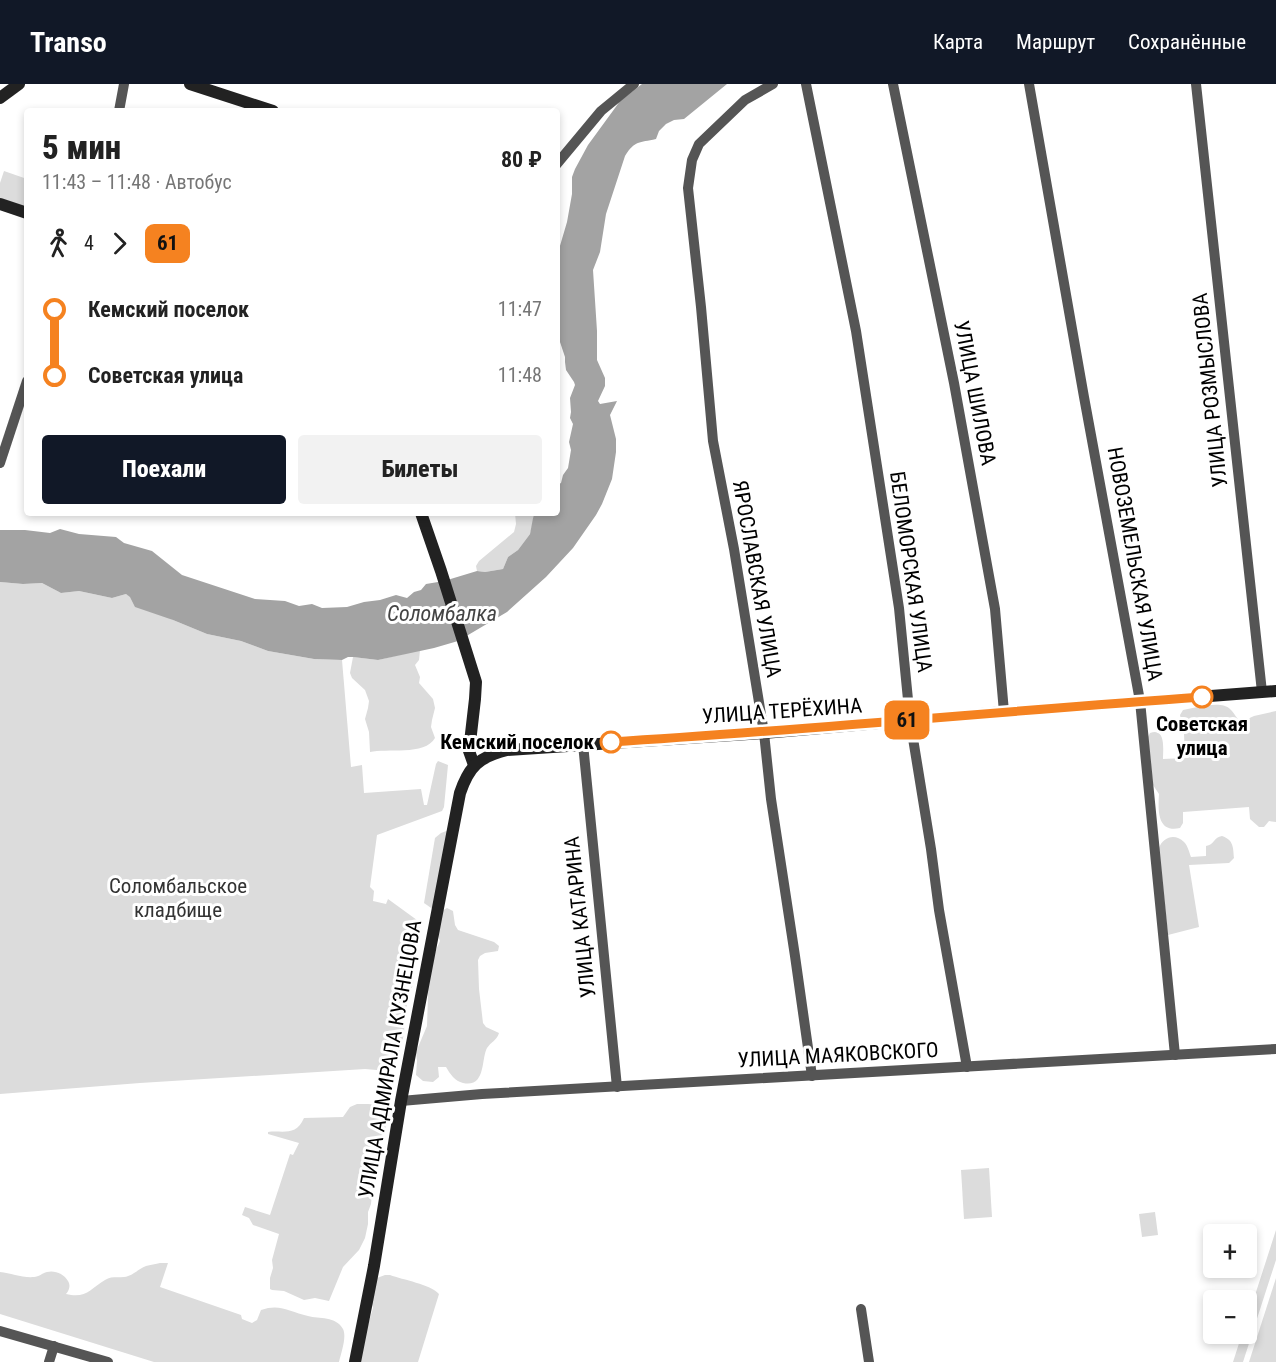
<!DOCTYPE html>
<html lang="ru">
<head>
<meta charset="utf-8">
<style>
	body { margin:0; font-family:"Roboto Condensed",sans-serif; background:#f2f2f2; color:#222; height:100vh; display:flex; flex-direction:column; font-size:22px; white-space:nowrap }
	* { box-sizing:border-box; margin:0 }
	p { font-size:20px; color:#767676 }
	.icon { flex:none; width:33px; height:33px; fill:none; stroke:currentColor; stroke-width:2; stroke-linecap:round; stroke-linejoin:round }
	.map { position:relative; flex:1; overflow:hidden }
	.side { position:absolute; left:24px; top:24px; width:536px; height:408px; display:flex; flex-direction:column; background:#fff; border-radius:6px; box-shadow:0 3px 9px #0003 }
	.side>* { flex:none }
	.badge { padding:0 12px; border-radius:9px; font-size:21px; line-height:39px }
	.controls { position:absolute; left:1203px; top:1140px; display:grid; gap:12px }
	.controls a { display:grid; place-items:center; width:54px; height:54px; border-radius:6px; background:#fff; box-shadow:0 3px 9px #0003; font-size:30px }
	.map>.badge { position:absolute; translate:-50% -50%; box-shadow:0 0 0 3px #fff }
	.legs { display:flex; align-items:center; gap:9px; height:66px; padding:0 18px; font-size:20px }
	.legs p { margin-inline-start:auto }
	.overview { display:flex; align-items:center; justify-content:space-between; height:102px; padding:0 18px }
	h1 { font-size:33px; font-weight:800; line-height:45px }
	.cta { display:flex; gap:12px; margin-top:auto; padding:12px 18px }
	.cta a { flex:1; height:69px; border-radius:6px; background:#111827; color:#fff; font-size:24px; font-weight:800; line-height:69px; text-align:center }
	.cta a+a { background:#f2f2f2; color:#222 }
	ul { padding:0 18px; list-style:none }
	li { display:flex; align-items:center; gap:21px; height:66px; font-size:22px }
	li i { display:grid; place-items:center; width:9px; height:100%; margin:0 8px; background:currentColor }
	li i::after { content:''; width:15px; height:15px; margin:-8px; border:4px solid; border-radius:50%; background:#fff }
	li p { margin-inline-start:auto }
	li:first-child i { background:linear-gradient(#0000 50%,currentColor 0) }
	li:last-child i { background:linear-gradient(currentColor 50%,#0000 0) }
	header { display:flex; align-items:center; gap:36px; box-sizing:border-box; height:84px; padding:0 30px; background:#111827; color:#fff }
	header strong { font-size:28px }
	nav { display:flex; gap:33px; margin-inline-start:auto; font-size:21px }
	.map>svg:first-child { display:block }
</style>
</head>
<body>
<header>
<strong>Transo</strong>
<nav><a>Карта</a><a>Маршрут</a><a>Сохранённые</a></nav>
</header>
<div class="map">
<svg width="1276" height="1278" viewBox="0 0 1276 1278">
	<rect width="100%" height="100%" fill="#fff"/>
	<g fill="#dcdcdc">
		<path d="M4 87 27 95V123L0 114V99Z"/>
		<path d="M515 429H533V439L530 450 518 466 508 473 503 485 485 488 477 487 476 482 479 477 514 448 516 440Z"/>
		<path d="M0 498 23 500 42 499 61 509 79 507 112 514 126 510 173 536 207 550 241 557 268 567 314 575 342 576 351 683 362 681 364 709 421 705 424 721H427L436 680 438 677 448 681 444 723 442 727 377 751 370 803 374 807 373 817 386 820 388 815 421 839 415 864 414 897 408 916 405 929 404 950 397 977 388 987 365 985 140 999 0 1010Z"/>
		<path d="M420 566 419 576 415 581 420 593 419 599 433 615 435 624 432 636 431 643 435 654C425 672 386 664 370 668L369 648 365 635 368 624 369 617 365 606 352 594 350 589 353 573 378 576Z"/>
		<path d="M1207 621C1215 621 1225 619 1231 626 1235 630 1236 634 1241 638L1254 632 1276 627V738L1269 737 1264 743H1259L1250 735 1249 723 1183 728V739L1180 744C1157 749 1158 726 1159 710L1153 701 1148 653 1150 649C1166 643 1163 665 1163 675L1185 674 1184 650 1180 631 1183 626Z"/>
		<path d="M449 746 434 826 424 819 435 754 441 749Z"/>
		<path d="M1222 752C1234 756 1233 764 1234 774L1229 779 1189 781 1199 843 1168 851 1159 764C1163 753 1175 749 1184 758 1188 762 1189 768 1191 773L1206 772V762C1214 761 1214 753 1222 752Z"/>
		<path d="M447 824 453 827 455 841 458 846 494 858 499 862 498 867 485 869 480 872 478 876 479 905 483 939 486 943 499 949C497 956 491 958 487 964 481 975 486 1004 463 999 455 997 450 990 446 983H438L439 993 433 998 423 997 416 991 417 977 416 968 427 942 428 912 426 900 432 875 440 857 437 849 442 827Z"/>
		<path d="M357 1020C385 1020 389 1020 385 1049L383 1050 381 1058 382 1067 376 1081 372 1109 371 1120 368 1128V1140L365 1154 359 1166 343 1183 329 1217 315 1214 304 1216 284 1207 272 1206 270 1205V1194L273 1184 272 1176 279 1150 253 1141 249 1134 242 1131 245 1123 270 1131 290 1070 293 1071 299 1059 268 1050V1048C282 1046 296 1053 304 1034L343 1033 350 1023Z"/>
		<path d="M989 1084 992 1133 964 1135 961 1086Z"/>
		<path d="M1155 1128 1158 1151 1142 1153 1139 1130Z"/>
		<path d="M1276 1146V1176L1243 1278H1233L1242 1250H1246L1247 1236Z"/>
		<path d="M160 1179H168L160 1203 241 1231 242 1235 252 1239 257 1236 261 1226C280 1219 290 1228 308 1232 319 1235 336 1232 343 1245 347 1253 341 1269 339 1278H154L0 1230V1188C11 1189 22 1194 34 1193 39 1193 42 1189 47 1188 55 1186 64 1190 68 1197 71 1202 69 1206 66 1210 86 1215 90 1205 105 1196 111 1192 117 1194 124 1193 133 1192 138 1185 146 1182 150 1181 156 1180 160 1179Z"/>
		<path d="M385 1191H390C403 1196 430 1200 439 1210L418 1278H357L373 1224 372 1219 377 1194Z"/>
		<path d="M1276 1194V1278H1249Z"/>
	</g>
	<path fill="#a3a3a3" d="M642 0H727L684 35 674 36 666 40 659 47 656 55C639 59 635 56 625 72L606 130 600 168 593 186 597 247V276L605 294V302L598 317 600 320 617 317 610 331 616 355V368L612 395 602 420 596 431 573 464 546 493 507 528 458 557 434 564 378 576 353 573H348L342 576 314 575 268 567 241 557 207 550 173 536 135 523 130 513 126 510 112 514 79 507 61 509 42 499 23 500 0 498V446H25L50 449 60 445 79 450 116 453 124 459 152 467 182 491 255 515 285 517 299 522 312 520 322 524 347 523 364 518 380 516 396 511 407 514 414 508 421 506 426 500 444 497 477 487 485 488 503 485 508 473 518 466 530 450 534 429H556L557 401 561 399 563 391 568 384 571 366 569 358 573 340 570 334 571 328 570 314 575 301 574 298 566 286 565 278V273L559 255V224L557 212V172L567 138 572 110V93L575 85 588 61 615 24 620 17Z"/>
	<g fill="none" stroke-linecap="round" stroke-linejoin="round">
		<g stroke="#555" stroke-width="10">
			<path d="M773 0 745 16 699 60 692 76 688 104 701 223 713 357 734 465 764 649 771 715 795 872 812 992"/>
			<path d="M806 0 856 247 899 524 910 636 931 765 939 826 967 983"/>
			<path d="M893 0 954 299 995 525 1004 628"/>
			<path d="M1029 0 1084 313 1140 617 1175 971"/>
			<path d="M1196 0 1262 608"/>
			<path d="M119 27 124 0"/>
			<path d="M556 81 601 27 634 0"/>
			<path d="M0 379 27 297"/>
			<path d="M583 660 617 1003"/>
			<path d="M401 1017 482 1010 1276 965"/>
			<path d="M861 1225 869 1278"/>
			<path d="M0 1247 108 1278"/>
			<path d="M49 1278 54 1262"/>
		</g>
		<g stroke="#222" stroke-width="12">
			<path d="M190 0 273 27"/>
			<path d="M0 14 19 0"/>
			<path d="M0 120 27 129"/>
			<path d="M421 429 441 487 476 598 475 615 469 667 474 681"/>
			<path d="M355 1278 374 1182 401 1017 460 709C469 682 479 673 507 666L764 649 1004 628 1276 607"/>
		</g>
	</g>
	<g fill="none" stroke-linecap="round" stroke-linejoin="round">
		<g stroke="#fff" stroke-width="14">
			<path id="line-1" d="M611 658C808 646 1005 627 1202 613"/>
		</g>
		<use href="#line-1" stroke="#f58220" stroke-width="9"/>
	</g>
	<g fill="#fff" stroke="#f58220" stroke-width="3">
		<circle cx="1202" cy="613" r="10"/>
		<circle cx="611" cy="658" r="10"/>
	</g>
	<g text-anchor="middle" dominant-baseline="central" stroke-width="6" stroke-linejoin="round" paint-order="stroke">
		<g font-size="21" fill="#000" stroke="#fff">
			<text transform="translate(1210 306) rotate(-96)">УЛИЦА РОЗМЫСЛОВА</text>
			<text transform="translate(975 309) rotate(79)">УЛИЦА ШИЛОВА</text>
			<text transform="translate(1135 480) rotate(80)">НОВОЗЕМЕЛЬСКАЯ УЛИЦА</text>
			<text transform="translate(911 488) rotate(82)">БЕЛОМОРСКАЯ УЛИЦА</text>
			<text transform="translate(757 495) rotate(80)">ЯРОСЛАВСКАЯ УЛИЦА</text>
			<text transform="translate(782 627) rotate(-4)">УЛИЦА ТЕРЁХИНА</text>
			<text transform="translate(580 833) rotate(-96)">УЛИЦА КАТАРИНА</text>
			<text transform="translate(838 971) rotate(-3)">УЛИЦА МАЯКОВСКОГО</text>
			<text transform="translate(390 975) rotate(-80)">УЛИЦА АДМИРАЛА КУЗНЕЦОВА</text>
		</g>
		<g font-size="21" font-weight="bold" fill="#000" stroke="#fff">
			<text x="1202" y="640">Советская<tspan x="1202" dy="24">улица</tspan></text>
			<text x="594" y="658" text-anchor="end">Кемский поселок</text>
		</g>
		<g font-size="21" fill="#333" stroke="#fff">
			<text x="178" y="802">Соломбальское<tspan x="178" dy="24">кладбище</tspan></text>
		</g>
		<g font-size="22" font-style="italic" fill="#444" stroke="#fff">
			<text x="442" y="529">Соломбалка</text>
		</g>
	</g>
</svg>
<div class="controls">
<a>+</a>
<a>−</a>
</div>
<b class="badge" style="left:907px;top:636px;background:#f58220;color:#111">61</b>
<section class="side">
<div class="overview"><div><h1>5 мин</h1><p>11:43 – 11:48 · Автобус</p></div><b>80 ₽</b></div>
<div class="legs"><svg class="icon" aria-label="walk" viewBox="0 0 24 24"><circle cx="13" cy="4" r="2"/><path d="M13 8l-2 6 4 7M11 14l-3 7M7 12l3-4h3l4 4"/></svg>4<svg class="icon" aria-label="forward" viewBox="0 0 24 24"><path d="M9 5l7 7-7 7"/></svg><b class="badge" style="background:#f58220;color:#111">61</b></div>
<ul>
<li><i style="color:#f58220"></i><b>Кемский поселок</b><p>11:47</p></li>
<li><i style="color:#f58220"></i><b>Советская улица</b><p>11:48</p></li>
</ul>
<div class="cta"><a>Поехали</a><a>Билеты</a></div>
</section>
</div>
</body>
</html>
